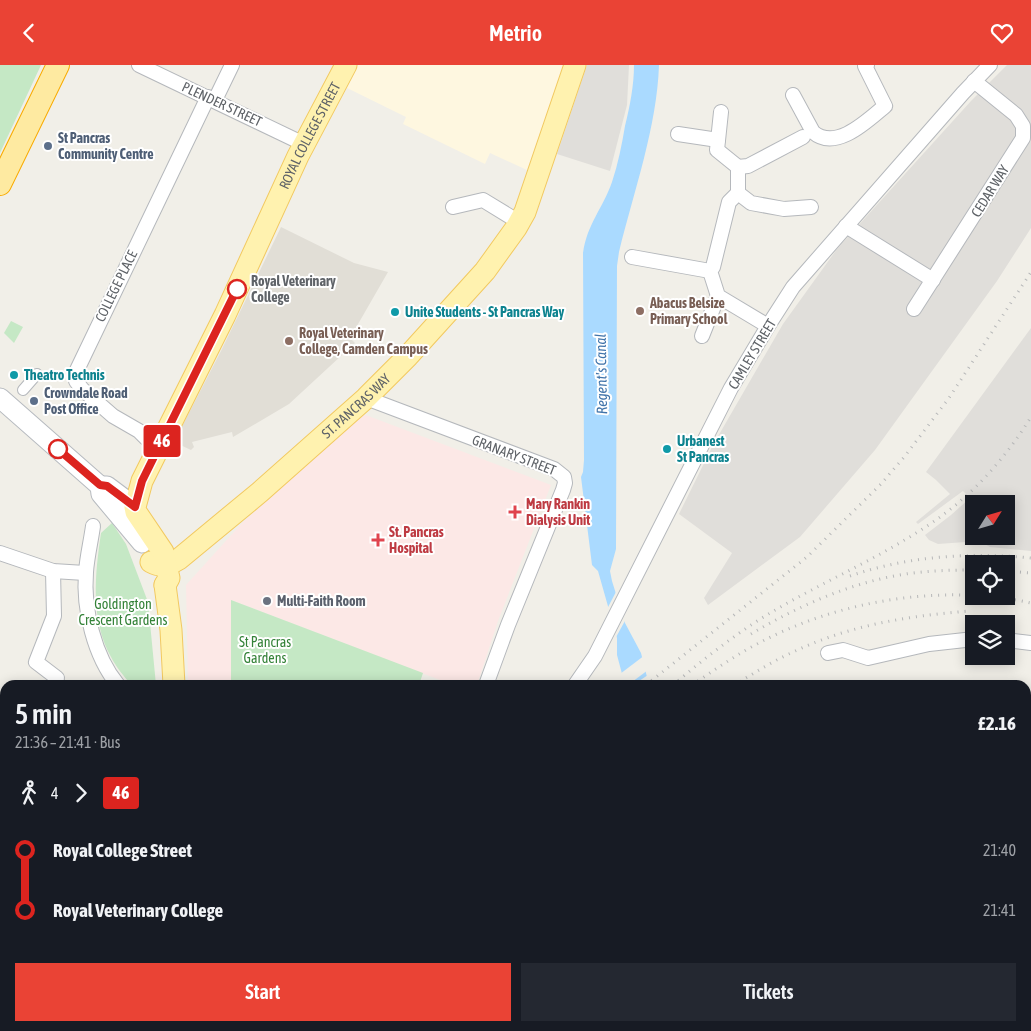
<!DOCTYPE html>
<html lang="en">
<head>
<meta charset="utf-8">
<style>
	body { margin:0; font-family:"Asap Condensed",sans-serif; background:#242831; color:#f1f3f6; height:100vh; display:flex; flex-direction:column; font-size:19px; white-space:nowrap }
	* { box-sizing:border-box; margin:0 }
	p { font-size:16px; color:#9ea1a6 }
	.icon { flex:none; width:28px; height:28px; fill:none; stroke:currentColor; stroke-width:2; stroke-linecap:round; stroke-linejoin:round }
	.map { position:relative; flex:1; overflow:hidden }
	.sheet { position:absolute; left:0px; top:615px; width:1031px; height:351px; display:flex; flex-direction:column; background:#171b24; border-radius:15px 15px 0 0; box-shadow:0 2px 12px #0003 }
	.sheet>* { flex:none }
	.badge { padding:0 10px; border-radius:4px; font-size:18px; line-height:32px }
	.needle { width:32px; rotate:53deg }
	.buttons { position:absolute; left:965px; top:430px; display:grid; gap:10px }
	.buttons a { display:grid; place-items:center; width:50px; height:50px; border-radius:0px; background:#171b24; box-shadow:0 2px 12px #0003; font-size:25px }
	.map>.badge { position:absolute; translate:-50% -50%; box-shadow:0 0 0 2px #fff }
	.legs { display:flex; align-items:center; gap:8px; height:55px; padding:0 15px; font-size:16px }
	.legs p { margin-inline-start:auto }
	.head { display:flex; align-items:center; justify-content:space-between; height:85px; padding:0 15px }
	h1 { font-size:28px; font-weight:600; line-height:38px }
	.button { display:flex; gap:10px; margin-top:auto; padding:10px 15px }
	.button a { flex:1; height:58px; border-radius:0px; background:#ea4335; color:#fff; font-size:20px; font-weight:600; line-height:58px; text-align:center }
	.button a+a { background:#242831; color:#f1f3f6 }
	ul { padding:0 15px; list-style:none }
	li { display:flex; align-items:center; gap:18px; height:60px; font-size:19px }
	li i { display:grid; place-items:center; width:8px; height:100%; margin:0 6px; background:currentColor }
	li i::after { content:''; width:12px; height:12px; margin:-6px; border:4px solid; border-radius:50%; background:#171b24 }
	li p { margin-inline-start:auto }
	li:first-child i { background:linear-gradient(#0000 50%,currentColor 0) }
	li:last-child i { background:linear-gradient(currentColor 50%,#0000 0) }
	header { display:flex; justify-content:space-between; align-items:center; height:65px; padding:0 15px; background:#ea4335; color:#fff; font-size:22px; font-weight:600 }
	.map>svg:first-child { display:block }
</style>
</head>
<body>
<header><svg class="icon" aria-label="back" viewBox="0 0 24 24"><path d="M15 5l-7 7 7 7"/></svg>Metrio<svg class="icon" aria-label="heart" viewBox="0 0 24 24"><path d="M12 20l-8-8c-3-5 5-10 8-4 3-6 11-1 8 4z"/></svg></header>
<div class="map">
<svg width="1031" height="966" viewBox="0 0 1031 966">
	<rect width="100%" height="100%" fill="#f1efe8"/>
	<path fill="#fef7e0" d="M358 0H565L527 105 490 88 485 99 403 59 406 52 347 23Z"/>
	<g fill="#e0deda" fill-rule="evenodd">
		<path d="M587 0H629L627 40 610 106 557 89Z"/>
		<path d="M1007 0H1031V163L997 216 875 385 800 472 708 540 704 533 732 488 679 449 713 380 783 259 837 184 971 36Z"/>
		<path d="M1031 263V486L990 482 979 476 938 479 929 475 925 470 951 450 970 433 963 426 918 459 916 457 950 429 936 415 926 407ZM974 439H1006V471H974Z"/>
	</g>
	<path fill="#e1ded6" d="M281 162 354 198 388 207 350 273 355 278 289 339 233 372 232 367 192 377 194 382 191 385 174 377 221 286Z"/>
	<path fill="#fce8e6" d="M363 349 551 420 498 556 477 620H453L231 535V620H188L186 520 243 457Z"/>
	<g fill="#c5e8c5">
		<path d="M0 0H41L0 88Z"/>
		<path d="M11 256 23 262 14 278 4 268Z"/>
		<path d="M112 458 126 479 148 537 156 620H131C124 611 116 602 111 592 90 554 95 509 101 468Z"/>
		<path d="M231 535 423 608 419 620H231Z"/>
		<path d="M1031 885V953L1026 955V887Z"/>
		<path d="M462 961H539L537 966H460Z"/>
	</g>
	<g fill="#aadaff">
		<path d="M634 0H659C657 62 634 126 619 187L617 201 616 484 610 506 612 516 625 558 641 588 649 620H625L617 590V573L598 506 592 500 581 412 583 407 584 395 583 188C587 159 603 143 612 117 618 99 622 79 625 61 630 41 634 20 634 0Z"/>
		<path d="M539 961H578L576 966H537Z"/>
	</g>
	<g fill="#f1efe8">
		<path d="M617 525 626 554 615 574 606 546Z"/>
		<path d="M645 590 648 605 628 620H622L620 609Z"/>
		<path d="M649 609 652 620H633L648 610Z"/>
	</g>
	<g fill="none" stroke-linecap="round" stroke-linejoin="round">
		<g stroke="#b5b8bc" stroke-width="12">
			<g id="pedestrian">
				<path d="M23 325 37 309"/>
				<path d="M812 961 814 966"/>
			</g>
		</g>
		<g stroke="#b5b8bc" stroke-width="16">
			<g id="minor">
				<path d="M139 0 304 79"/>
				<path d="M793 30 813 67C836 87 868 55 885 41L865 1 867 0"/>
				<path d="M215 35 232 0"/>
				<path d="M721 47 717 85 738 102V128L751 138 784 144 811 142"/>
				<path d="M678 69 718 75"/>
				<path d="M738 102 748 101 803 72"/>
				<path d="M738 128 729 137 713 202 710 206 718 231 768 261"/>
				<path d="M453 142 483 135 519 157"/>
				<path d="M846 161 933 215"/>
				<path d="M632 192 710 206"/>
				<path d="M914 244 1023 73V61L1016 50 974 16"/>
				<path d="M702 271 718 231"/>
				<path d="M366 333 554 404 564 412 565 418 563 425 508 560 486 620"/>
				<path d="M160 380 146 373 139 366 113 351 82 324 76 316 77 305 208 32"/>
				<path d="M93 461C91 476 87 492 86 507 83 544 94 591 118 620"/>
				<path d="M0 488 53 506 85 508"/>
				<path d="M53 506 54 551 36 597 57 613"/>
				<path d="M1006 575 1031 578"/>
				<path d="M828 588 843 585 868 593 929 579 974 574"/>
				<path d="M575 620 595 591 731 323 768 261 793 222 963 28 990 0"/>
				<path d="M0 642 5 644"/>
				<path d="M1026 671H1031"/>
				<path d="M0 707 5 693"/>
				<path d="M0 818 5 820"/>
				<path d="M0 916 5 908"/>
				<path d="M971 961 973 966"/>
				<path d="M108 966 109 961"/>
				<path d="M447 966 449 961"/>
			</g>
		</g>
		<g stroke="#b6babf" stroke-width="21">
			<g id="secondary">
				<path d="M0 333 100 421 101 429 142 478"/>
				<path d="M100 421H107L135 442"/>
			</g>
		</g>
		<g stroke="#f2c960" stroke-width="23">
			<g id="primary">
				<path id="s1" d="M151 497C162 503 169 500 179 494L260 427 366 333 408 291 485 206 516 163 525 147 575 0"/>
				<path id="s2" d="M165 520 169 513 163 487 136 447 135 442 142 416 225 250 298 91 346 0"/>
				<path d="M165 520 171 565 174 620"/>
				<path d="M173 966 174 961"/>
			</g>
		</g>
		<g stroke="#f9ab00" stroke-width="24">
			<path id="trunk" d="M0 119 58 0"/>
		</g>
		<use href="#pedestrian" stroke="#fff" stroke-width="10"/>
		<use href="#minor" stroke="#fff" stroke-width="14"/>
		<use href="#secondary" stroke="#fff" stroke-width="19"/>
		<use href="#primary" stroke="#fff2af" stroke-width="21"/>
		<use href="#trunk" stroke="#feeaa1" stroke-width="22"/>
		<g stroke="#b6b7b8" stroke-width="3" stroke-dasharray="1 6" stroke-linecap="butt">
			<path d="M1006 506 1031 508"/>
			<path d="M850 511C908 491 970 487 1031 493"/>
			<path d="M751 569C793 544 841 522 889 512 917 506 945 505 974 505"/>
			<path d="M646 620 807 492 881 419 905 391 949 333 1031 207"/>
			<path d="M673 620C705 593 740 565 777 544 827 515 881 492 930 459 971 432 1005 394 1031 352"/>
			<path d="M692 620C713 606 734 591 757 579 837 536 941 518 1031 538"/>
			<path d="M734 620C753 609 771 597 791 588 849 560 907 551 970 546"/>
			<path d="M240 966 243 961"/>
			<path d="M254 966 256 961"/>
			<path d="M263 966 265 961"/>
			<path d="M290 966 292 961"/>
			<path d="M315 966 318 961"/>
			<path d="M341 966 344 961"/>
			<path d="M363 966 364 961"/>
			<path d="M380 966 383 961"/>
			<path d="M401 966 403 961"/>
		</g>
	</g>
	<g fill="none" stroke-linecap="round" stroke-linejoin="round">
		<g stroke="#fff" stroke-width="11">
			<path id="line-1" d="M58 384 100 420 107 421 135 442 142 416 237 224"/>
		</g>
		<use href="#line-1" stroke="#dc241f" stroke-width="8"/>
	</g>
	<g fill="#5c6f8a" stroke="#fff" stroke-width="2">
		<circle cx="48" cy="81" r="5"/>
		<circle cx="34" cy="336" r="5"/>
	</g>
	<g fill="#fff" stroke="#dc241f" stroke-width="2.5">
		<circle cx="237" cy="224" r="9"/>
		<circle cx="58" cy="384" r="9"/>
	</g>
	<g fill="#8d6e63" stroke="#fff" stroke-width="2">
		<circle cx="640" cy="246" r="5"/>
		<circle cx="289" cy="276" r="5"/>
	</g>
	<g fill="#0f9aa8" stroke="#fff" stroke-width="2">
		<circle cx="395" cy="247" r="5"/>
		<circle cx="14" cy="310" r="5"/>
		<circle cx="667" cy="384" r="5"/>
	</g>
	<g fill="#e0444e" stroke="#fff" stroke-width="2">
		<path d="M512.5 439.5h5v5h5v5h-5v5h-5v-5h-5v-5h5z"/>
		<path d="M375.5 467.5h5v5h5v5h-5v5h-5v-5h-5v-5h5z"/>
	</g>
	<circle fill="#6b7280" stroke="#fff" stroke-width="2" cx="267" cy="536" r="5"/>
	<g text-anchor="middle" dominant-baseline="central" stroke-width="4" stroke-linejoin="round" paint-order="stroke">
		<g font-size="14" fill="#5f6368" stroke="#fff">
			<text transform="translate(222 39) rotate(25)">PLENDER STREET</text>
			<text stroke="none"><textPath href="#s2" startOffset="499">ROYAL COLLEGE STREET</textPath></text>
			<text transform="translate(990 126) rotate(-58)">CEDAR WAY</text>
			<text transform="translate(116 221) rotate(-64)">COLLEGE PLACE</text>
			<text transform="translate(752 289) rotate(-59)">CAMLEY STREET</text>
			<text stroke="none"><textPath href="#s1" startOffset="264">ST. PANCRAS WAY</textPath></text>
			<text transform="translate(514 390) rotate(21)">GRANARY STREET</text>
		</g>
		<g font-size="14" font-weight="bold" fill="#4e5e75" stroke="#fff" text-anchor="start">
			<text x="58" y="73">St Pancras<tspan x="58" dy="16">Community Centre</tspan></text>
			<text x="44" y="328">Crowndale Road<tspan x="44" dy="16">Post Office</tspan></text>
		</g>
		<g font-size="14" font-weight="bold" fill="#5f6368" stroke="#fff" text-anchor="start">
			<text x="251" y="216">Royal Veterinary<tspan x="251" dy="16">College</tspan></text>
		</g>
		<g font-size="14" font-weight="bold" fill="#785e54" stroke="#fff" text-anchor="start">
			<text x="650" y="238">Abacus Belsize<tspan x="650" dy="16">Primary School</tspan></text>
			<text x="299" y="268">Royal Veterinary<tspan x="299" dy="16">College, Camden Campus</tspan></text>
		</g>
		<g font-size="14" font-weight="bold" fill="#0d838f" stroke="#fff" text-anchor="start">
			<text x="405" y="247">Unite Students - St Pancras Way</text>
			<text x="24" y="310">Theatro Technis</text>
			<text x="677" y="376">Urbanest<tspan x="677" dy="16">St Pancras</tspan></text>
		</g>
		<g font-size="14" font-weight="bold" fill="#be3a42" stroke="#fff" text-anchor="start">
			<text x="526" y="439">Mary Rankin<tspan x="526" dy="16">Dialysis Unit</tspan></text>
			<text x="389" y="467">St. Pancras<tspan x="389" dy="16">Hospital</tspan></text>
		</g>
		<g font-size="14" font-weight="bold" fill="#5b616d" stroke="#fff" text-anchor="start">
			<text x="277" y="536">Multi-Faith Room</text>
		</g>
		<g font-size="14" fill="#348238" stroke="#fff">
			<text x="123" y="539">Goldington<tspan x="123" dy="16">Crescent Gardens</tspan></text>
			<text x="265" y="577">St Pancras<tspan x="265" dy="16">Gardens</tspan></text>
		</g>
		<g font-size="15" font-style="italic" fill="#4174aa" stroke="#fff">
			<text transform="translate(601 309) rotate(-91)">Regent's Canal</text>
		</g>
	</g>
</svg>
<div class="buttons">
<a><svg class="needle" viewBox="-14 -14 28 28"><path d="M0-13l5 13h-10z" fill="#e53935"/><path d="M0 13l5-13h-10z" fill="#9ea1a6"/></svg></a>
<a><svg class="icon" aria-label="locate" viewBox="0 0 24 24"><circle cx="12" cy="12" r="6"/><path d="M12 2v4M12 18v4M2 12h4M18 12h4"/></svg></a>
<a><svg class="icon" aria-label="layers" viewBox="0 0 24 24"><path d="M12 4l9 5-9 5-9-5zM3 14l9 5 9-5"/></svg></a>
</div>
<b class="badge" style="left:162px;top:376px;background:#dc241f;color:#fff">46</b>
<section class="sheet">
<div class="head"><div><h1>5 min</h1><p>21:36 – 21:41 · Bus</p></div><b>£2.16</b></div>
<div class="legs"><svg class="icon" aria-label="walk" viewBox="0 0 24 24"><circle cx="13" cy="4" r="2"/><path d="M13 8l-2 6 4 7M11 14l-3 7M7 12l3-4h3l4 4"/></svg>4<svg class="icon" aria-label="forward" viewBox="0 0 24 24"><path d="M9 5l7 7-7 7"/></svg><b class="badge" style="background:#dc241f;color:#fff">46</b></div>
<ul>
<li><i style="color:#dc241f"></i><b>Royal College Street</b><p>21:40</p></li>
<li><i style="color:#dc241f"></i><b>Royal Veterinary College</b><p>21:41</p></li>
</ul>
<div class="button"><a>Start</a><a>Tickets</a></div>
</section>
</div>
</body>
</html>
